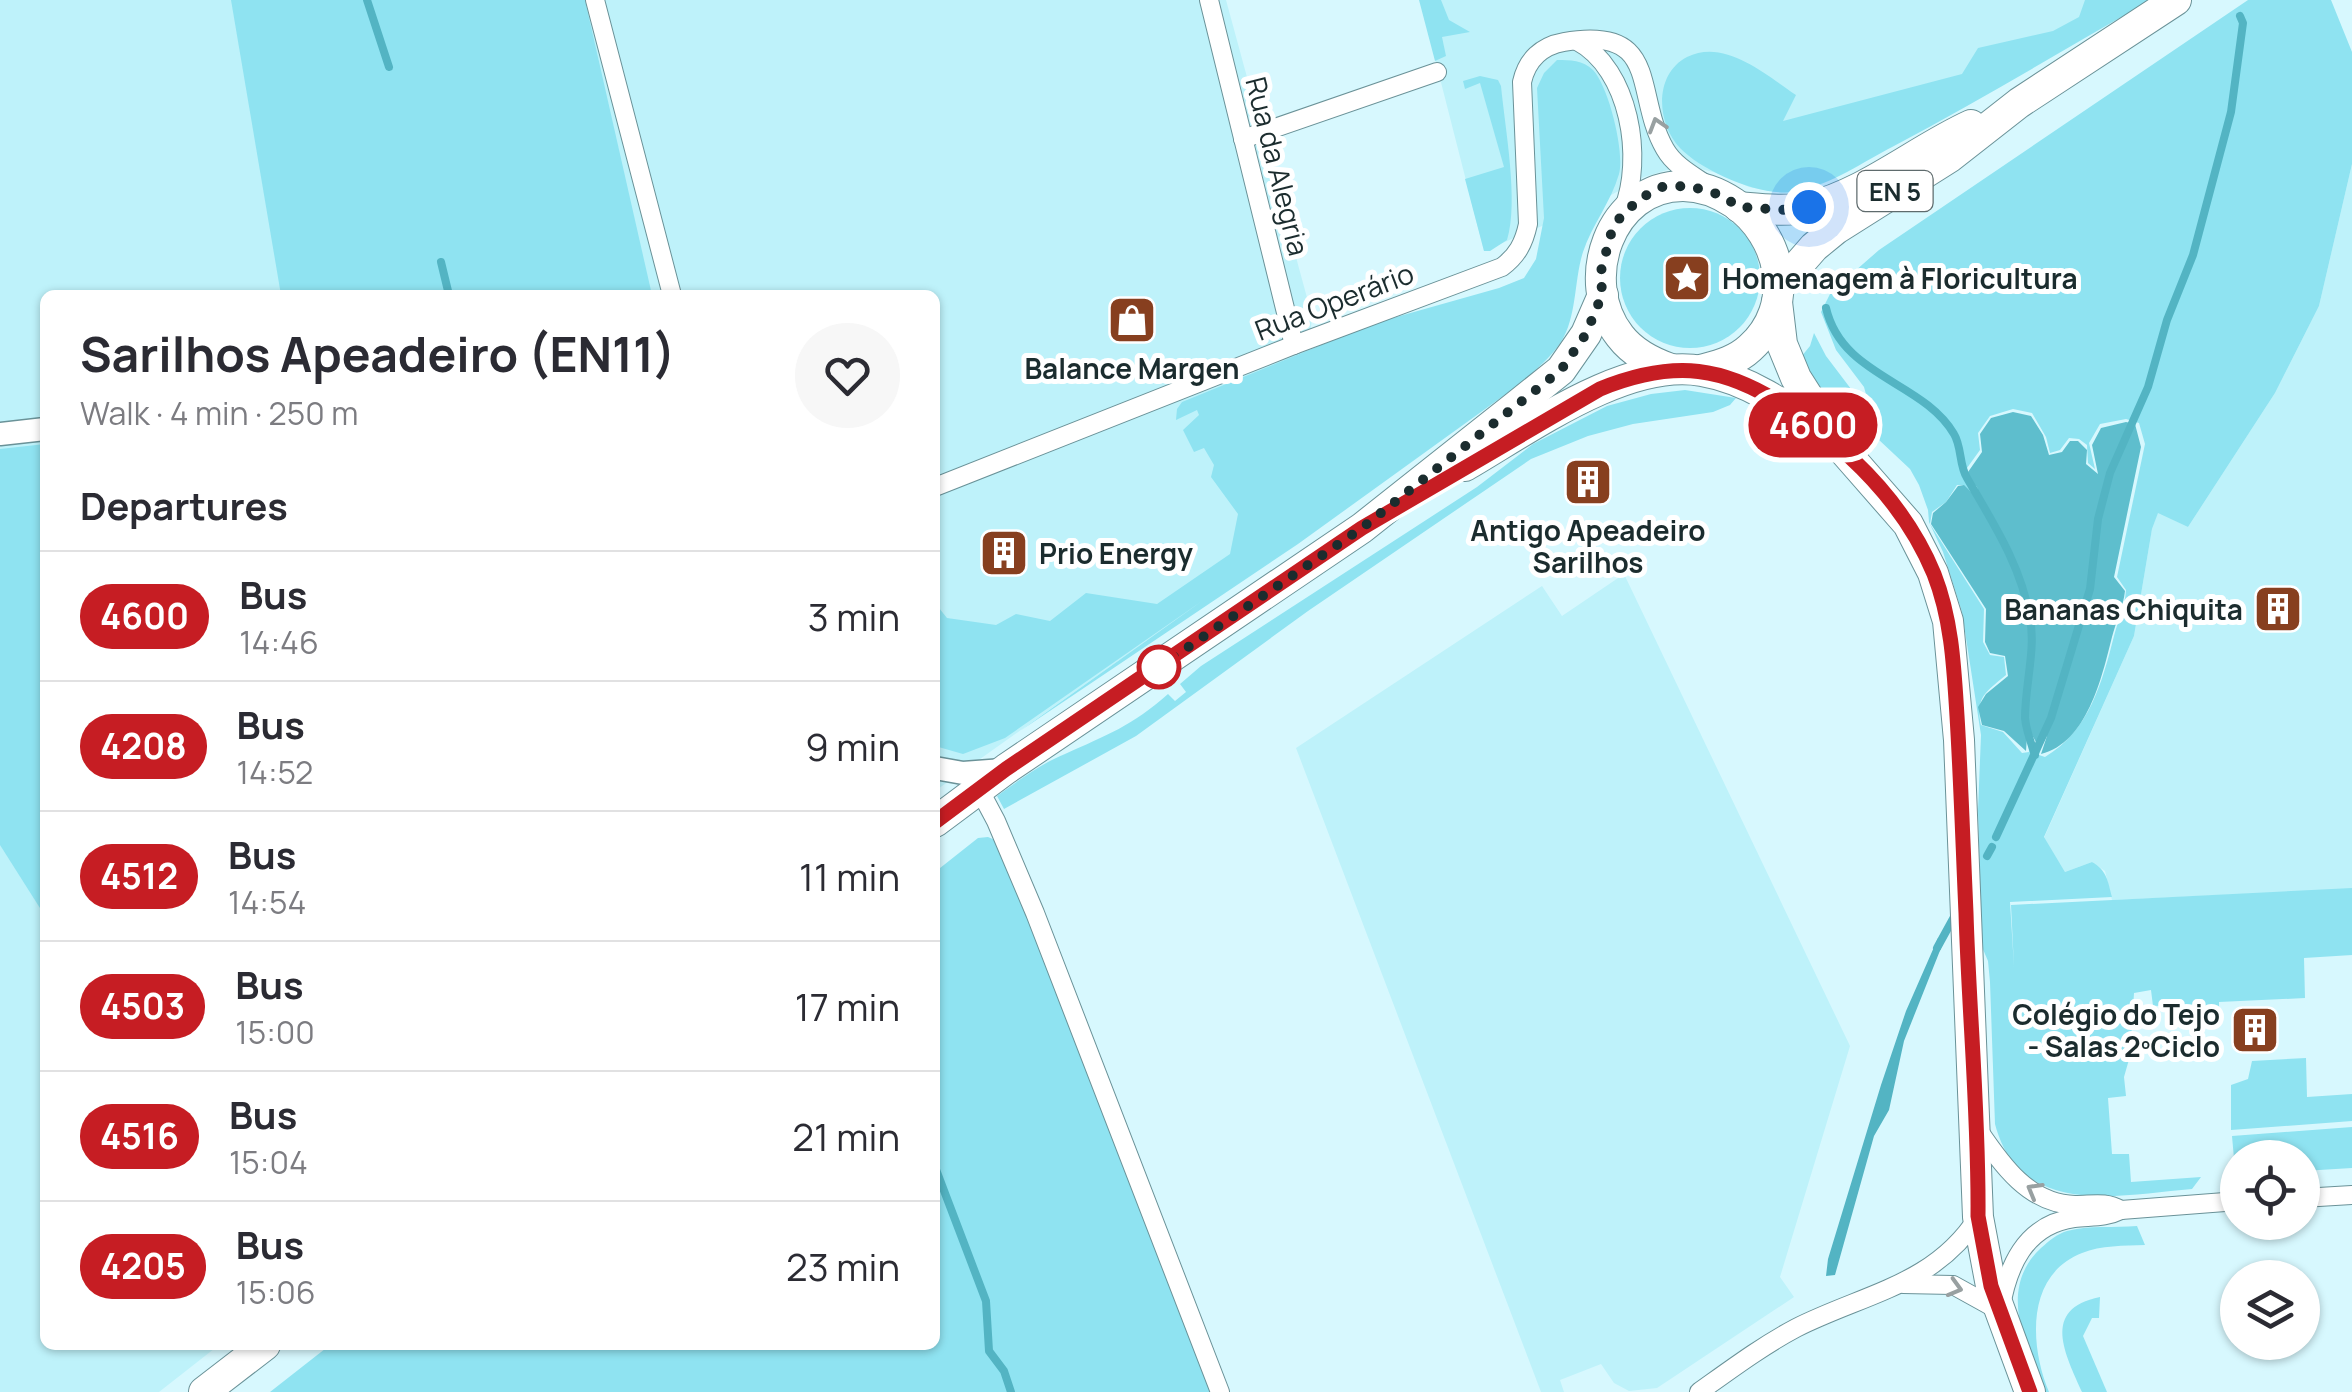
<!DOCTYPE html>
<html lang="en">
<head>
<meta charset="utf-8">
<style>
	body { margin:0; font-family:Manrope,sans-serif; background:#f7f7f7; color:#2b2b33; height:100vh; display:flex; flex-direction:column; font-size:38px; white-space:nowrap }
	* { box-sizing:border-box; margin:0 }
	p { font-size:32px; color:#7c7c81 }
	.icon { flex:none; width:55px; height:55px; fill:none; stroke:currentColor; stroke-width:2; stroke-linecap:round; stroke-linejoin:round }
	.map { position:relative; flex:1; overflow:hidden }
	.panel { position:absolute; left:40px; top:290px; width:900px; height:1060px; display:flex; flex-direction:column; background:#fff; border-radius:15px; box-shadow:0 2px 8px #0004 }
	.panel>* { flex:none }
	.badge { padding:0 20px; border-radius:32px; font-size:35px; line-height:65px }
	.fabs { position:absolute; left:2220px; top:1140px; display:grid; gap:20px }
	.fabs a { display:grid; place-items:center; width:100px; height:100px; border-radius:50%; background:#fff; box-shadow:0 2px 8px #0004; font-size:50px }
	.you { position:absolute; width:50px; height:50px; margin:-25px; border:8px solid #fff; border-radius:50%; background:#1a73e8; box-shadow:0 0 0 15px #1a73e833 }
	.map>.badge { position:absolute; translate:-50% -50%; box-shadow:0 0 0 5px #fff }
	h2 { padding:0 40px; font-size:38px; line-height:90px }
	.round { display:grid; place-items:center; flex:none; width:105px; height:105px; border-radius:52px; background:#f7f7f7 }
	.overview { display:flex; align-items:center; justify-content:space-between; height:170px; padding:0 40px }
	h1 { font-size:48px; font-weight:700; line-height:75px }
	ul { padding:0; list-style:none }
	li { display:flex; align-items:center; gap:30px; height:130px; padding:0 40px; border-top:2px solid #e1e1e2 }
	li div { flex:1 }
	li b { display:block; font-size:38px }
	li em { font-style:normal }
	li .badge { min-width:110px; font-weight:700; text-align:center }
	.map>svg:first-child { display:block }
</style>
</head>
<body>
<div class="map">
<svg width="2352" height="1392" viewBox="0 0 2352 1392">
	<rect width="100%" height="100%" fill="#d7f8fe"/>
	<g fill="#bef2fa">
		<path d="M0 0H1226L1312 316 1306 382 1377 477 935 791V295H45V1345H219L159 1392H0Z"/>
		<path d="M1420 0H2105L2071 29 1810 188 1794 193 1776 192 1749 187 1721 174 1697 168H1674L1644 177 1602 200 1484 251Z"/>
		<path d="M2352 164V889L2112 900 2105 871 2092 862 2065 872 2044 838 2134 636 2152 529 2158 512 2188 527 2275 393 2319 306Z"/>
		<path d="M1624 574 1850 1046 1780 1277 1794 1297 1657 1388 1629 1391 1614 1383 1601 1364 1560 1380 1564 1392H1541L1296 748 1542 586 1562 616Z"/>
	</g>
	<g fill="#8fe3f1" fill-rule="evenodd">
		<path d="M231 0H585L652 295H281Z"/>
		<path d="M1419 0H1441L1449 20 1470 32 1442 37 1446 56 1435 61Z"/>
		<path d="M2085 0H2151C2065 49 1981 100 1894 146 1863 162 1832 184 1798 191 1765 199 1703 172 1680 148 1656 123 1654 74 1687 57 1725 38 1766 75 1796 95L1783 121 1962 74 1978 48 2053 31 2079 17Z"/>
		<path d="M2248 0H2331L2352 52V164L2319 306 2275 393 2188 527 2158 513 2152 529 2134 636 2044 837 2065 872 2092 862C2107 870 2108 882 2112 897L2010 902 2014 967 2011 905 2352 888V955L2304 958 2305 998 2219 1002V1007L2201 1008 2200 1004 2153 1006 2151 990 2134 993 2130 1056 2124 1077 2126 1096 2108 1098 2112 1154H2129L2131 1182 2201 1177 2192 1189C2119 1195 2020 1219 1995 1124L1990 982 1988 961 1982 947 1978 811 1981 735 1962 612 1943 552 1929 522 1928 510 1919 485 1910 469 1878 439 1864 387 1836 350 1821 312 1831 292 1879 250ZM2013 409 2032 413 2046 437 2050 453 2060 450 2069 438 2079 439 2087 445 2088 463 2095 469 2089 443 2100 424 2126 419 2139 423 2145 444 2117 577 2126 590C2125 607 2118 620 2114 636 2102 683 2089 731 2045 757L2039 755 2044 739 2036 745 2028 740 2029 752 2022 753 2003 732 1981 725C1975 697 1986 692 2006 675L2004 657 1990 655 1983 642 1984 609 1930 524 1932 512 1946 502 1957 485H1963L1980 504 1977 487 1968 477 1967 468 1980 450 1978 433 1990 416Z"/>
		<path d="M1557 60C1570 60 1583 60 1593 70 1609 87 1625 153 1619 174 1611 202 1592 225 1583 252 1574 280 1577 317 1561 342 1549 360 1532 373 1517 386L1298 544 1020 731 1202 601 1005 738 963 754 935 746V603L947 618 996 625 1016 614 1050 621 1086 593 1157 604 1230 554 1238 514 1211 477 1214 465 1204 448 1194 452 1183 430 1199 415 1197 410 1176 420 1177 409 1182 402 1375 323 1499 288 1524 278 1536 259 1544 218 1537 88 1544 73Z"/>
		<path d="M1480 76 1498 80 1501 86C1505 128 1519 202 1507 240L1490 251H1484L1465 179 1504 167 1480 83 1465 89 1463 81Z"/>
		<circle cx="1690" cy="278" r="70"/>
		<path d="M1814 333 1826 356 1851 389 1860 424 1855 428C1829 419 1814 380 1801 357L1810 346Z"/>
		<path d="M1685 390 1736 398 1730 405 1713 412 1633 424 1588 436 1531 459 1308 611 1136 736 1004 809 997 796C1018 781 1040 764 1065 754 1107 735 1132 726 1168 694L1175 701 1186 692 1180 684 1201 666 1477 487 1533 444 1607 406 1651 394Z"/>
		<path d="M45 444V916L0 845V449Z"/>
		<path d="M988 837 1000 842 1210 1392H270L330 1345H935V872L978 838Z"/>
		<path d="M2306 1058 2307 1097 2352 1094V1121L2231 1130V1085L2248 1079 2252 1061Z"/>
		<path d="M2352 1127V1168L2303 1171 2302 1158H2238L2237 1173 2235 1170 2232 1136Z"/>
		<path d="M2137 1226 2145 1245C2124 1246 2101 1245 2082 1253 2025 1275 2030 1347 2049 1392H2043C2026 1345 1997 1289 2041 1248 2049 1241 2057 1234 2067 1231 2088 1225 2115 1228 2137 1226Z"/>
		<path d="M2100 1297 2099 1318H2092L2083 1336 2107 1392H2082C2066 1355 2040 1309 2100 1297Z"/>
	</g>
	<path fill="#5ebecd" d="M2013 412 2031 416 2043 435 2049 455 2062 452 2070 441H2078L2087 450 2086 464 2098 474 2092 445 2101 428 2126 422 2135 424 2141 447 2114 577 2125 591C2123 608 2116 621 2112 637 2102 677 2087 743 2041 754L2047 736 2043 733 2036 742 2032 735 2027 736 2026 751 2004 731 1982 725 1978 707 1986 694 2008 676 2005 656 1990 653 1985 642 1986 609 1931 524 1933 513 1946 502 1958 486 1964 485 1980 501 1977 487 1968 477V472L1982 452 1980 434 1991 418Z"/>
	<path fill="#53b4c3" d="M1938 938 1943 943 1904 1041 1889 1110 1874 1136 1835 1275 1826 1276 1828 1259 1881 1085 1906 1011Z"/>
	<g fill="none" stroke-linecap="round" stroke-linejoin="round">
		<g stroke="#53b4c3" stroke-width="8">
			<path d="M367 0 389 67"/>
			<path d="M441 262 449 295"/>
			<path d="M1826 308C1842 377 1923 381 1954 434 1962 447 1959 466 1967 478 1993 523 2021 565 2030 618 2036 649 2025 685 2025 718 2026 730 2031 743 2035 755"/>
			<path d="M1996 837 2051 718 2090 589 2098 519 2110 473 2148 387 2167 320 2193 255 2231 112 2243 23 2240 16"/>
			<path d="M1987 856 1992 847"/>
			<path d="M1937 948 1954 917"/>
			<path d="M935 1167 986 1301 989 1351 1004 1371 1011 1392"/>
		</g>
		<g stroke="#6a9298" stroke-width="20">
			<g id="minor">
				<path d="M595 0 672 295"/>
				<path d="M1209 0 1294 345"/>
				<path d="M1577 41C1630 69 1644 159 1623 210"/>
				<path d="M1243 139 1437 72"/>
				<path d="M935 487 1294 345 1502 267C1517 256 1524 243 1528 224L1522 82C1527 60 1541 46 1564 42 1662 25 1633 94 1665 149 1674 165 1692 175 1707 185"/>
				<path d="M979 789 996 821 1035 913 1220 1392"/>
				<path d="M1979 1131C2002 1165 2029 1204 2075 1205 2093 1205 2105 1201 2121 1210"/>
				<path d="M2302 1198 2352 1195"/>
				<path d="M1903 1284 1953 1285 2000 1311C2007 1268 2024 1225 2074 1218 2091 1216 2105 1218 2121 1210L2238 1201"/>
				<path d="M1699 1392C1730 1370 1762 1346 1796 1328 1863 1294 1935 1285 1978 1217"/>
			</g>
		</g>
		<g stroke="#6a9298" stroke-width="25">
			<g id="tertiary">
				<path d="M0 434 45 429"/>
				<path d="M935 768 963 773 1003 770"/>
			</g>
		</g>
		<g stroke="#6a9298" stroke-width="32">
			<g id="primary">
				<path d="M1739 207C1762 209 1787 212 1809 207 1865 194 1918 149 1971 125"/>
				<path d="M1779 287 1814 247 1836 229 1950 157 2019 103 2176 0"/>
				<path d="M1777 302 1782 344 1796 378 1838 444 1908 524 1933 573 1948 621 1959 740 1978 1217 1991 1286 2030 1392"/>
				<path d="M1671 369C1651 362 1633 353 1620 336 1577 281 1610 186 1683 186 1701 186 1719 193 1734 203 1782 236 1797 306 1750 348 1736 361 1719 365 1701 370"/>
				<path d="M1465 466C1529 429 1627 357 1702 371 1749 379 1787 407 1824 434"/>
				<path d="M935 822 1006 769 1362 528 1516 406 1561 370 1586 334 1603 295"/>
				<path d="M204 1392 265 1345"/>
			</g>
		</g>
		<use href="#minor" stroke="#fff" stroke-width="18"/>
		<use href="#tertiary" stroke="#fff" stroke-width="22"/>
		<use href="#primary" stroke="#fff" stroke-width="30"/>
	</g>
	<defs><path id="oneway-chevron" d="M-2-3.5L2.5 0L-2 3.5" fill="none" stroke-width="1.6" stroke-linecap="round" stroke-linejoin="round" transform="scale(2.5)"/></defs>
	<g stroke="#98a0a1">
		<use href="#oneway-chevron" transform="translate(1657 125) rotate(-107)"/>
		<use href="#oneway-chevron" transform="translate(2034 1190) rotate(-150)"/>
		<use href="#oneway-chevron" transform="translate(1955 1288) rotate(16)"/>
	</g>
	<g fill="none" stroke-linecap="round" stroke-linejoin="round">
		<g stroke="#fff" stroke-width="22">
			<path id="line" d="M935 822 1006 769 1362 528 1600 389C1674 359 1725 365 1792 411 1852 452 1906 506 1934 574 1952 620 1954 668 1957 716 1961 782 1963 847 1966 913 1969 1014 1979 1116 1978 1216L1991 1286 2030 1392"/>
		</g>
		<use href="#line" stroke="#c61d23" stroke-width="15"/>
		<path stroke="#1b2c2e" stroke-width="10" stroke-dasharray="0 18" d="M1159 667 1362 528 1561 370 1586 334 1602 295 1601 271 1611 234 1619 219 1639 199 1662 187 1689 186 1721 195 1739 207 1782 210 1809 207"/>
	</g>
	<defs>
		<g id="sight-square" transform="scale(2.5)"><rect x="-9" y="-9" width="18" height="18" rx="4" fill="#873f1f" stroke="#fff"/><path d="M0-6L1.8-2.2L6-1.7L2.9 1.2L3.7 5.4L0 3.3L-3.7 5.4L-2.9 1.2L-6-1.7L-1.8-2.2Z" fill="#fff"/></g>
		<g id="shop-square" transform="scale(2.5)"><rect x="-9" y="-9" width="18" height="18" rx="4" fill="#873f1f" stroke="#fff"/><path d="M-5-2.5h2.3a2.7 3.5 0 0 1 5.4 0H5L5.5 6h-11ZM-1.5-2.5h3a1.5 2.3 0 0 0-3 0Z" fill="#fff"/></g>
		<g id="building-square" transform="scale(2.5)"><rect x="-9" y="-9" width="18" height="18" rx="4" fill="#873f1f" stroke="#fff"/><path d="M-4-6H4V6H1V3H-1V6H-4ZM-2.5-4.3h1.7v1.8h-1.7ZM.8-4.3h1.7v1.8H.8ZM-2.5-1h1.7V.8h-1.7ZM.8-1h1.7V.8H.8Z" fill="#fff"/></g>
	</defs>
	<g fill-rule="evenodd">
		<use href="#sight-square" x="1687" y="278"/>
		<use href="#shop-square" x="1132" y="320"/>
		<use href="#building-square" x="1588" y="482"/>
		<use href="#building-square" x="1004" y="553"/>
		<use href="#building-square" x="2278" y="609"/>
		<use href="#building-square" x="2255" y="1030"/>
	</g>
	<circle fill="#fff" stroke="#c61d23" stroke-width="5" cx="1159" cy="667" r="20"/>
	<g text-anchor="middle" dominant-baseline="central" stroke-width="10" stroke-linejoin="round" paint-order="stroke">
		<rect fill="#fff" stroke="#5f6b6d" stroke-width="2.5" x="1857.5" y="171" width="75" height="40" rx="8"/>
		<g font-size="25" font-weight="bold" fill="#1b2c2e">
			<text x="1895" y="191">EN 5</text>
		</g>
		<g font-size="28" fill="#1b2c2e" stroke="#fff">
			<text transform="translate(1278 166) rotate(76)">Rua da Alegria</text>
			<text transform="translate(1334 301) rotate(-21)">Rua Operário</text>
		</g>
		<g font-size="28" font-weight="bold" fill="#1b2c2e" stroke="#fff" text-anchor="start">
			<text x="1722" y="278">Homenagem à Floricultura</text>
			<text x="1132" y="368" text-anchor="middle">Balance Margen</text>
			<text x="1588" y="530" text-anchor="middle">Antigo Apeadeiro<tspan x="1588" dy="32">Sarilhos</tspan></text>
			<text x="1039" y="553">Prio Energy</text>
			<text x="2243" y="609" text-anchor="end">Bananas Chiquita</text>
			<text x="2220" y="1014" text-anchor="end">Colégio do Tejo<tspan x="2220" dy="32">- Salas 2ºCiclo</tspan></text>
		</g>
	</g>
</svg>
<div class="fabs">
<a><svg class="icon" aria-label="locate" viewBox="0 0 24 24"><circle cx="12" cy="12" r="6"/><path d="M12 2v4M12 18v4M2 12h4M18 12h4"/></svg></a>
<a><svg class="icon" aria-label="layers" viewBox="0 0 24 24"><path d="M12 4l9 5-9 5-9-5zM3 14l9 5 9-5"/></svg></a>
</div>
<div class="you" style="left:1809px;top:207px"></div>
<b class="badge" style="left:1813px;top:425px;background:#c61d23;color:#fff">4600</b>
<section class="panel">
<div class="overview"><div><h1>Sarilhos Apeadeiro (EN11)</h1><p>Walk · 4 min · 250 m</p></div><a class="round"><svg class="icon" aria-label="heart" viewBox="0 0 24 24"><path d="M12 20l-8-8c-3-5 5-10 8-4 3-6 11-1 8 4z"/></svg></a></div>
<h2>Departures</h2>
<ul>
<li><span class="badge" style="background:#c61d23;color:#fff">4600</span><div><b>Bus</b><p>14:46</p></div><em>3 min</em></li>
<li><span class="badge" style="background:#c61d23;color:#fff">4208</span><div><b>Bus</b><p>14:52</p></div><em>9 min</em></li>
<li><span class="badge" style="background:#c61d23;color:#fff">4512</span><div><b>Bus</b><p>14:54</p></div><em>11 min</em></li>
<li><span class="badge" style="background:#c61d23;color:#fff">4503</span><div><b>Bus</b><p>15:00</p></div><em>17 min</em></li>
<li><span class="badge" style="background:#c61d23;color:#fff">4516</span><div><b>Bus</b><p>15:04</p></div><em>21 min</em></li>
<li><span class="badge" style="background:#c61d23;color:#fff">4205</span><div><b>Bus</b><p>15:06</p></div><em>23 min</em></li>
</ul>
</section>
</div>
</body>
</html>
